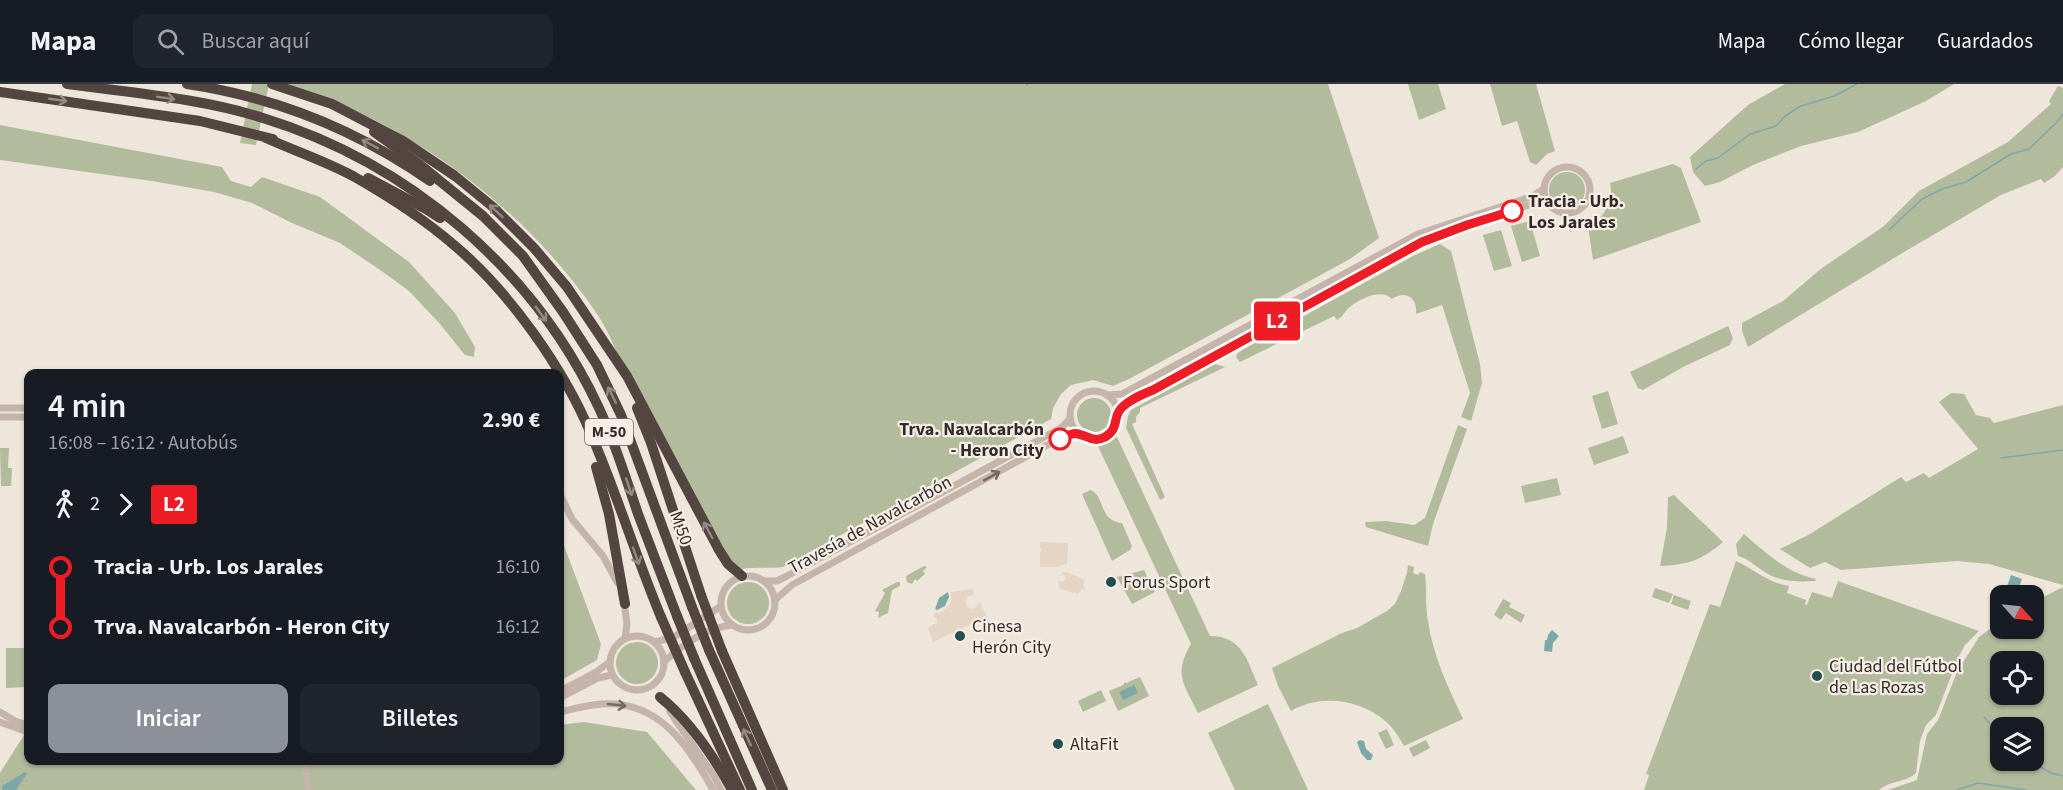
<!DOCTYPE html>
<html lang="es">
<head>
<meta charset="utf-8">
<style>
	body { margin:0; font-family:"Source Sans 3",sans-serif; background:#20242c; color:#f1f3f6; height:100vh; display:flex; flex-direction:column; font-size:22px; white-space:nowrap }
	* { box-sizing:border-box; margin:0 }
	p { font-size:20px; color:#9ea1a6 }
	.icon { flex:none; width:33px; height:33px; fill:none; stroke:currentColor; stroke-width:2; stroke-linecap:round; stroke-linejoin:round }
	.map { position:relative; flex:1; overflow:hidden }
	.sheet { position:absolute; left:24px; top:285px; width:540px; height:396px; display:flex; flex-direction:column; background:#171b24; border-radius:12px; box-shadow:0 2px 4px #0004 }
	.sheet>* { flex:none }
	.badge { padding:0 12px; border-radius:4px; font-size:21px; line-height:39px }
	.needle { width:39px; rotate:117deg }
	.controls { position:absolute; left:1990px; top:501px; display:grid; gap:12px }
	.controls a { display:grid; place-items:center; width:54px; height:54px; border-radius:12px; background:#171b24; box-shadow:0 2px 4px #0004; font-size:30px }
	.map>.badge { position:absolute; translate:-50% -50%; box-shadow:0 0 0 3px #fff }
	.legs { display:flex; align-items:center; gap:9px; height:66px; padding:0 24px; font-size:20px }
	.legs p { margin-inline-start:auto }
	.overview { display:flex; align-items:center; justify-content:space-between; height:102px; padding:0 24px }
	h1 { font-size:33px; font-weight:600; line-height:45px }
	.button { display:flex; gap:12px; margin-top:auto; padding:12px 24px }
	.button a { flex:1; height:69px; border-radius:12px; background:#8c9099; color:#fff; font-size:24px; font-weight:600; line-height:69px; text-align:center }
	.button a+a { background:#20242c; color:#f1f3f6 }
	ul { padding:0 24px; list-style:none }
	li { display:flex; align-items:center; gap:21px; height:60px; font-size:22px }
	li i { display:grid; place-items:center; width:9px; height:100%; margin:0 8px; background:currentColor }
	li i::after { content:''; width:15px; height:15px; margin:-8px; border:4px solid; border-radius:50%; background:#171b24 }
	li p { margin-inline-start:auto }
	li:first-child i { background:linear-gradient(#0000 50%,currentColor 0) }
	li:last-child i { background:linear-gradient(currentColor 50%,#0000 0) }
	header { display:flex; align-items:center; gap:36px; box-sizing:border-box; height:84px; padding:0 30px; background:#171b24; border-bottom:2px solid #363941 }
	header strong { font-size:28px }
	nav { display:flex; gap:33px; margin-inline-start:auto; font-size:21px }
	.search { width:420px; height:54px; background:#20242c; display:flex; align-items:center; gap:15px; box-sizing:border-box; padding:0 21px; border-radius:12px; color:#9ea1a6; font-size:22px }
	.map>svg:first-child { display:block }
</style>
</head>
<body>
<header>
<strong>Mapa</strong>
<div class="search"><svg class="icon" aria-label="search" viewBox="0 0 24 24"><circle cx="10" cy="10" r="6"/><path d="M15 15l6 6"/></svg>Buscar aquí</div>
<nav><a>Mapa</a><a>Cómo llegar</a><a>Guardados</a></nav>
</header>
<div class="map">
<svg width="2063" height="706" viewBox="0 0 2063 706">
	<rect width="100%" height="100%" fill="#eee5db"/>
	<g fill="#b3bb9d" fill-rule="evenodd">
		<path d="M252 0H269L256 61 240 59Z"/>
		<path d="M287 0H1328L1379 154 1350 175 1131 294 1113 302 1093 296 1071 301 1061 310 1053 324 1051 335 783 483C768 485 747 482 735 487 700 423 665 360 630 296 621 280 615 263 607 247 600 233 589 218 579 205 507 111 401 36 287 0Z"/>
		<path d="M1408 0H1438L1446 25 1419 36Z"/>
		<path d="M1490 0H1536L1555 67 1547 70 1536 81 1530 78 1517 37 1502 42Z"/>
		<path d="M1785 0H1954L1926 17 1858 48 1801 62 1753 81 1720 98 1705 102 1693 88 1690 73 1748 21Z"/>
		<path d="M2058 2 2063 4V83L2055 92 2044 99 2041 95 2001 111 1899 171 1748 263 1742 247V239L1783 217 1822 184 1884 142 1919 107 2008 58 2051 20 2049 17Z"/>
		<path d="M0 41 222 83 231 97 251 103 262 93 320 113 409 178 455 229 475 263 474 273 465 271 440 240 409 207 383 188 340 159 292 139 252 119 214 108 152 97 0 76Z"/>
		<path d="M1673 80 1681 84 1701 138 1593 176 1588 142C1604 135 1614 116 1610 99Z"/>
		<circle cx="1567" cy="106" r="18"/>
		<path d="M1530 137 1540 172 1522 178 1511 142Z"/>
		<path d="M1501 146 1512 182 1494 187 1483 151Z"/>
		<path d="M1440 160 1451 167 1480 280 1482 299 1471 337 1461 333 1470 309 1442 221 1416 230C1418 215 1406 205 1392 215 1382 204 1361 214 1351 222 1345 226 1344 232 1337 236L1334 232 1240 278 1236 273 1238 269 1246 264 1413 172Z"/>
		<path d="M1728 242 1733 254 1730 261 1683 283 1643 306 1638 304 1630 288Z"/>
		<path d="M1215 280 1225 283 1140 324V328L1136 333V338L1132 340 1165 413 1160 416 1126 344 1128 332 1131 326Z"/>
		<path d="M1608 307 1618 340 1602 345 1592 312Z"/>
		<path d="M1951 309 1964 310 1976 331 1990 334 1994 339 2063 321V501L1989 480 1957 477 1841 486 1825 478 1810 484 1780 465 1810 450 1901 393 1906 398 1924 389 1929 394 1978 365 1939 318Z"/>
		<circle cx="1094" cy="331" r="17"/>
		<path d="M1458 341 1467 345 1433 440 1428 462 1366 443 1365 438 1386 437 1414 441 1425 434Z"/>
		<path d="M1116 351 1210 552C1242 552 1247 576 1258 601L1198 629C1184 600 1173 591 1191 560L1097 360Z"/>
		<path d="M1623 352 1629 369 1594 381 1588 364Z"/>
		<path d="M0 364H9L8 384H12L11 402H1Z"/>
		<path d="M1557 394 1561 411 1525 419 1521 402Z"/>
		<path d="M1091 406C1106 414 1098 436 1122 439L1132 462 1130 466 1112 477 1082 410Z"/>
		<path d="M1674 411 1723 458C1702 476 1688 481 1660 482L1667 444 1668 413Z"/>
		<path d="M1744 450C1765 468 1788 490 1816 495L1815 497C1797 498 1779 498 1763 487 1754 481 1749 475 1738 472L1736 460Z"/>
		<path d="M560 451 601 560 597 576 560 597Z"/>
		<path d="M1736 477C1754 485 1768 499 1789 502L1787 509 1806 516 1805 520 1807 521 1812 508 1832 514 1838 497 1979 547 1965 561 1958 574 1936 631 1926 641 1920 657 1916 689C1906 699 1893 695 1879 706H1644L1649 691 1646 690 1710 520 1720 523Z"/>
		<path d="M1408 481 1414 483 1413 489 1418 491 1420 488 1425 490C1427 505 1425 521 1428 537 1433 572 1448 603 1463 635L1404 662C1399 653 1393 643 1384 636 1359 615 1319 610 1291 627L1278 602 1272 584 1342 549 1357 544 1387 527 1395 520 1401 507 1407 489Z"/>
		<path d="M924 482 927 483 923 487 925 490 917 497 915 495 912 500 907 498 906 492Z"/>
		<path d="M1144 486 1155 508 1132 520 1117 493Z"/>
		<circle cx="748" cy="519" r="21"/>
		<path d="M897 498H900V502L892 506 888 529 878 534 879 528 875 527 885 509 882 506Z"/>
		<path d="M2063 503V706H1888L1917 696 1927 650 1938 636 1957 588 1979 553 2001 537V544H2034V518ZM2001 578H2034V610H2001ZM2001 644H2034V676H2001Z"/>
		<path d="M1655 504 1673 510 1669 519 1652 513Z"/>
		<path d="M1674 511 1691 517 1688 526 1671 520Z"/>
		<path d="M1503 515 1511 519 1509 523 1525 531 1521 539 1506 529 1501 536 1494 531Z"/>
		<circle cx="637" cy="579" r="21"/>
		<path d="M6 564H28V603L6 604Z"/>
		<path d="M1140 593 1149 612 1118 627 1109 607 1123 601 1125 598 1126 599Z"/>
		<path d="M1101 606 1106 617 1083 628 1078 617Z"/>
		<path d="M1268 620 1308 706H1235L1208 649Z"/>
		<path d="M584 638 647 648 696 706H0V689L24 651 28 653V676H560V641Z"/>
		<path d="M1387 645 1394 661 1386 665 1378 649Z"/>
		<path d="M1426 656 1430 664 1413 673 1409 664Z"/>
	</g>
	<g fill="#e4d5c4">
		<path d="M1040 458 1068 459 1067 480 1056 483H1040V468L1042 466 1040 464Z"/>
		<path d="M1061 488H1067L1085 496 1083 501 1086 506 1082 505 1078 510 1060 505 1058 497H1063L1066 494Z"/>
		<path d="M973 505 974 511 967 513 966 521 969 524 974 525 980 518 987 533 933 558 928 543 937 539V535L933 532 935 529 942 528 951 519V508Z"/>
	</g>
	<g fill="#7ea8a8">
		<path d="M2011 491 2022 495 2016 511H2004Z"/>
		<path d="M948 508 949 513 945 522 937 526 935 525 939 514Z"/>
		<path d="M1552 546 1559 552 1553 559 1552 568 1544 567 1545 556H1547L1548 551Z"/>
		<path d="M1134 601 1138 609 1123 616 1119 608Z"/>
		<path d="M1360 656 1364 657 1366 665 1373 671 1371 676H1367L1361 669 1357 658Z"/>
		<path d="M25 688 27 690 16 706H2V702Z"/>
	</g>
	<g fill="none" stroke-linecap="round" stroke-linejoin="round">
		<g stroke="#7ea8a8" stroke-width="1.5">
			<path d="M1026 0 1028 1"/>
			<path d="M1696 85 1706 77 1718 74 1750 50 1776 42 1785 32 1801 22 1834 12 1857 0"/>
			<path d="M1889 146 1922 115 1942 105 1966 98 2011 70 2029 65 2057 38 2063 30"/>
			<path d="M2001 374 2063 366"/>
			<path d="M1984 633 2001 653"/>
			<path d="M2029 676 2051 689 2063 692"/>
			<path d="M1957 706 1978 699 2026 706"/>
		</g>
		<g stroke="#c5b4a9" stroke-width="7">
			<circle cx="1567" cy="106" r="23"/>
			<circle cx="1094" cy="331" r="24"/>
			<path d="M1107 311 1122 310 1418 150 1533 112 1544 105"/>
			<path d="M0 324H28"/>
			<path d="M1118 329C1129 318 1139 312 1153 306L1434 152 1535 119 1549 120"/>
			<path d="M0 333H28"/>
			<path d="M560 410 572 435 603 472 617 498"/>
			<circle cx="748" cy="519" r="27"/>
			<path d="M764 497H777L787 492 1061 344 1070 335"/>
			<path d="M775 516 792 501 1051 359 1078 350"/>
			<path d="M624 517 627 540 625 555"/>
			<circle cx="637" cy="579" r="27"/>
			<path d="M655 558 674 553 721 522"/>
			<path d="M664 578C683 560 706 544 732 541"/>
			<path d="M560 607 596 588 610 578"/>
			<path d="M560 614 598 594 612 591"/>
			<path d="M0 628 15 637 28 641"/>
			<path d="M560 628C573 625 587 621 601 620 659 616 688 661 713 706"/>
			<path d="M670 628 714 692 721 706"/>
			<path d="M0 638 28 648"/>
			<path d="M305 676 308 706"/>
		</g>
		<g stroke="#534540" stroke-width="10">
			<path d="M67 0C132 9 200 14 263 34 409 79 534 185 599 324 615 358 626 395 638 430 651 464 664 498 677 532"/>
			<path d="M187 0C275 13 357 46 430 97"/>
			<path d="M272 0 332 20 403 57 455 92 493 123 534 164 567 203 627 292 719 466 728 480 742 492"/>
			<path d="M0 8 200 37 273 55"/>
			<path d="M374 48 419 80 483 132 523 172 563 228 597 281 621 331 692 523"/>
			<path d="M266 54C295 67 325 77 353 92 388 112 424 135 454 161 509 207 564 285 591 350 617 410 636 473 661 533"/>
			<path d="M368 94 426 125 440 134"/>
			<path d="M637 324 651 359 701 511"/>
			<path d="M596 383 609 430 625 520"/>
			<path d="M709 566 772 706"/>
			<path d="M722 567 783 706"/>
			<path d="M694 574 752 706"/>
			<path d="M685 588 740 706"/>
			<path d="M660 613C691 638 713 671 732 706"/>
		</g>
		<g stroke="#534540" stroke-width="10">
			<path d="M701 511 722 567"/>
			<path d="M692 523 709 566"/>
			<path d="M677 532 694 574"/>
			<path d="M661 533 685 588"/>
		</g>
	</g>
	<defs><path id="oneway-shaft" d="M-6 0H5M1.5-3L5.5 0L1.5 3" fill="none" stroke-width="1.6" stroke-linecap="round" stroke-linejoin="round" transform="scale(1.5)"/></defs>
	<g stroke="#958983">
		<use href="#oneway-shaft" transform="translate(166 14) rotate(9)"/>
		<use href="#oneway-shaft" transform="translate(58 16) rotate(8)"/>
		<use href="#oneway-shaft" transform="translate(370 60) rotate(-152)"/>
		<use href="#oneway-shaft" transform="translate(496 127) rotate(-137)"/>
		<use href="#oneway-shaft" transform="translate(541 230) rotate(54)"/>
		<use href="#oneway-shaft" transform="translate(612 311) rotate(-116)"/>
		<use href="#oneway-shaft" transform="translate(629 403) rotate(71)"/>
		<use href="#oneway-shaft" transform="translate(708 446) rotate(-118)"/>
		<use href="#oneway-shaft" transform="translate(636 472) rotate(70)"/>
		<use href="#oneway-shaft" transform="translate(747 653) rotate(-115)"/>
	</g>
	<g stroke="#756962">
		<use href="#oneway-shaft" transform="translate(992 392) rotate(-29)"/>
		<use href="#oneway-shaft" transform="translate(617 621) rotate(6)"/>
	</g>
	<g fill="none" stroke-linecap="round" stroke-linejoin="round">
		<g stroke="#fff" stroke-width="14">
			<path id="line-1" d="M1060 355C1065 353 1073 348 1078 350 1089 352 1093 359 1105 353 1117 346 1114 338 1118 329 1123 318 1143 310 1153 306L1422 158 1467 141 1512 127"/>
		</g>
		<use href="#line-1" stroke="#ee1c25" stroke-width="9"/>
	</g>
	<g fill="#fff" stroke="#ee1c25" stroke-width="3">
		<circle cx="1512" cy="127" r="10"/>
		<circle cx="1060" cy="355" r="10"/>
	</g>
	<g fill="#234e4f" stroke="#f7efe7" stroke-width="2">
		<circle cx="1111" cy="498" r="6"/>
		<circle cx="960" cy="552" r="6"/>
		<circle cx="1817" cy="592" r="6"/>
		<circle cx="1058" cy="660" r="6"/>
	</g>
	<g text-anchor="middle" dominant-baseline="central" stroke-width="4.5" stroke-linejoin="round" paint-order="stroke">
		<rect fill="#f7efe7" stroke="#6e6661" stroke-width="1.5" x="585" y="335" width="48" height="26" rx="4.5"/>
		<g font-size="16" font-weight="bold" fill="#332b28">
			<text x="609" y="348">M-50</text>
		</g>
		<g font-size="18" font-weight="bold" fill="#332b28" stroke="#f7efe7" text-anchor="start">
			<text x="1528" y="117">Tracia - Urb.<tspan x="1528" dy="21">Los Jarales</tspan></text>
			<text x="1044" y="345" text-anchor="end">Trva. Navalcarbón<tspan x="1044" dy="21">- Heron City</tspan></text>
		</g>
		<g font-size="18" fill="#332b28" stroke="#f7efe7">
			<text transform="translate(870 441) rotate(-29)">Travesía de Navalcarbón</text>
			<text transform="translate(681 444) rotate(70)">M 50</text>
		</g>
		<g font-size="18" fill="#332b28" stroke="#f7efe7" text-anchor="start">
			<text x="1123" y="498">Forus Sport</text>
			<text x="972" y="542">Cinesa<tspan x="972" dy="21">Herón City</tspan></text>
			<text x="1829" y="582">Ciudad del Fútbol<tspan x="1829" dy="21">de Las Rozas</tspan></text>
			<text x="1070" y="660">AltaFit</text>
		</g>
	</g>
</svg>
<div class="controls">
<a><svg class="needle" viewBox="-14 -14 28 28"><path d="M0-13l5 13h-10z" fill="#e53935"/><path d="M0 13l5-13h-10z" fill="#9ea1a6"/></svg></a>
<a><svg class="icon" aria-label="locate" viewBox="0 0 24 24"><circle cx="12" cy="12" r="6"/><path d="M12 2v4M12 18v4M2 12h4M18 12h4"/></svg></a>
<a><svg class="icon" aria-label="layers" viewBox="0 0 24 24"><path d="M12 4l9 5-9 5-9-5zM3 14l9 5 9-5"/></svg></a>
</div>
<b class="badge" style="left:1277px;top:237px;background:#ee1c25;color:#fff">L2</b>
<section class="sheet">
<div class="overview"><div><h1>4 min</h1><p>16:08 – 16:12 · Autobús</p></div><b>2.90 €</b></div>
<div class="legs"><svg class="icon" aria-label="walk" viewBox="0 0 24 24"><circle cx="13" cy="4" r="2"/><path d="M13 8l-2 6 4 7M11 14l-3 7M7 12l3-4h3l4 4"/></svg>2<svg class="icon" aria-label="forward" viewBox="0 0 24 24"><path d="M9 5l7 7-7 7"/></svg><b class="badge" style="background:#ee1c25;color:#fff">L2</b></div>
<ul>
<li><i style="color:#ee1c25"></i><b>Tracia - Urb. Los Jarales</b><p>16:10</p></li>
<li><i style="color:#ee1c25"></i><b>Trva. Navalcarbón - Heron City</b><p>16:12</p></li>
</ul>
<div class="button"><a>Iniciar</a><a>Billetes</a></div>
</section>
</div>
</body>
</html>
